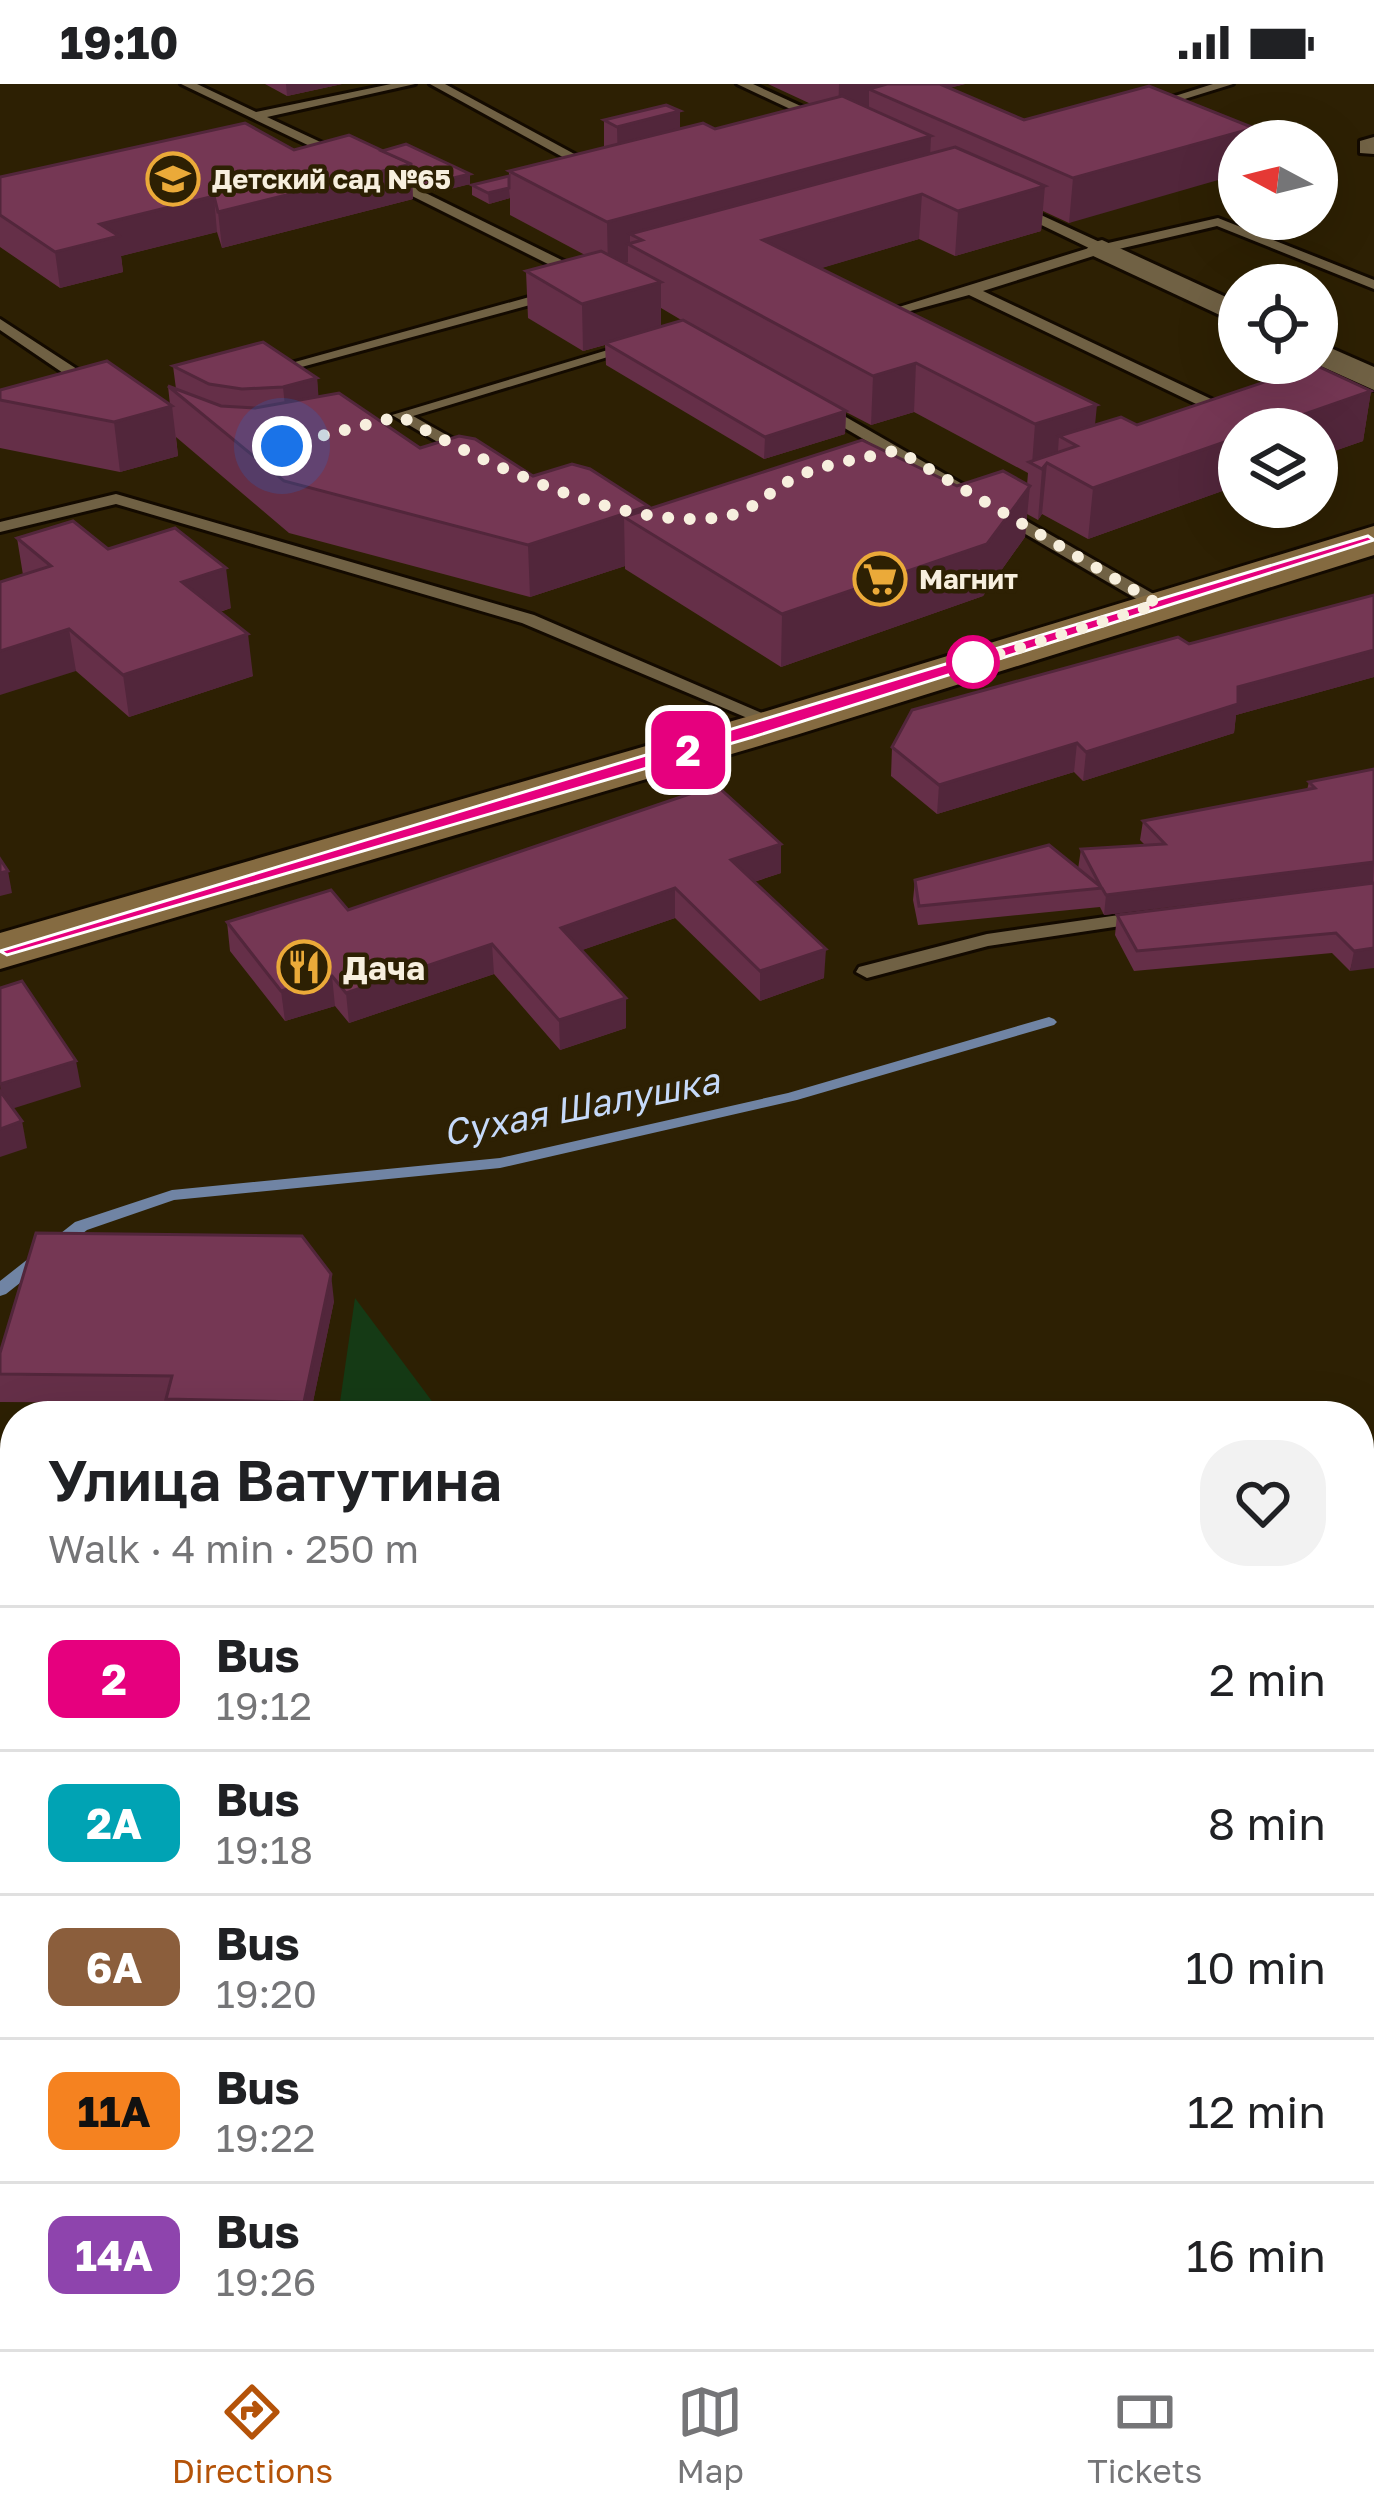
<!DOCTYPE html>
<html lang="en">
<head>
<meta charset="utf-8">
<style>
	body { margin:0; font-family:"Golos Text",sans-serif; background:#f2f2f2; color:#202124; height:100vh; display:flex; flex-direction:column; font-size:45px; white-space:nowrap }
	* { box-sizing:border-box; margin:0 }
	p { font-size:39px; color:#757577 }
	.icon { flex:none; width:66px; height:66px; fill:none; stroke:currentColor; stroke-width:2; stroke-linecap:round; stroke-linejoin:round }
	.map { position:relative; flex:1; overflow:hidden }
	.sheet { position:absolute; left:0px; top:1317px; width:1374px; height:948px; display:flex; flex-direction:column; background:#fff; border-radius:48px 48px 0 0; box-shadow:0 12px 48px #0002 }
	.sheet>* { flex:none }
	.badge { padding:0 24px; border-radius:18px; font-size:42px; line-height:78px }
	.needle { width:78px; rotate:277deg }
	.buttons { position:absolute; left:1218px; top:36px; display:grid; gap:24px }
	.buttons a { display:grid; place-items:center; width:120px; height:120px; border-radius:50%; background:#fff; box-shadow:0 12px 48px #0002; font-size:60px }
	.you { position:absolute; width:60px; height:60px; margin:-30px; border:9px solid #fff; border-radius:50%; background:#1a73e8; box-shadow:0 0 0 18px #1a73e833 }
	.map>.badge { position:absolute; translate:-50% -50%; box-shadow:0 0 0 6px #fff }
	.round { display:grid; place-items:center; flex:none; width:126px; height:126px; border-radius:48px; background:#f2f2f2 }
	.summary { display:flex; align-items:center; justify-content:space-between; height:204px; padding:0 48px }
	h1 { font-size:57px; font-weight:600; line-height:90px }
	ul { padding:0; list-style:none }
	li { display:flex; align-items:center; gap:36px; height:144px; padding:0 48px; border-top:3px solid #e0e0e0 }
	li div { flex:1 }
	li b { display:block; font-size:45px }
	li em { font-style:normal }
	li .badge { min-width:132px; font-weight:700; text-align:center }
	.status { display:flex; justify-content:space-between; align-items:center; height:84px; padding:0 60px; background:#fff; direction:ltr }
	.status svg { height:33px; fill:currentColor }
	.menu { display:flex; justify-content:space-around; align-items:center; height:168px; border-top:3px solid #e0e0e0; background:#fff; font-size:33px; color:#757577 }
	.menu a { display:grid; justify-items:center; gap:6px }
	.menu .selected { color:#b45309 }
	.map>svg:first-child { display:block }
</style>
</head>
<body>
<div class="status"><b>19:10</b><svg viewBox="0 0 49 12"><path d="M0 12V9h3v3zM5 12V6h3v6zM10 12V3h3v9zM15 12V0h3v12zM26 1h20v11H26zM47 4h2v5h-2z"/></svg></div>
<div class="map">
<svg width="1374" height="2265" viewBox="0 0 1374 2265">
	<rect width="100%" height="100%" fill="#2d2003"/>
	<g fill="#153a15">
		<path d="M355 1214 443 1332H338Z"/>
		<path d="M1374 1529V2265H235L237 2250H1359V1539Z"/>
	</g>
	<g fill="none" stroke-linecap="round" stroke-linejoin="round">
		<path fill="#7084a4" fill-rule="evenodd" d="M1049 933 1054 935 1057 938 1054 941 797 1016 500 1084 174 1116 87 1146 6 1210 0 1212V1197L75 1138 172 1106 500 1074 788 1009Z"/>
		<g stroke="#130a00" stroke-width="6">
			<g id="service">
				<path d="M181 0H197L256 28 391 0H415L267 33 346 70 348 73 341 77Z"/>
				<path d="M430 0H445L602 85 590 88Z"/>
				<path d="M737 0H753L829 35 818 38Z"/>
				<path d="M1213 0H1233L1146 27 1140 23Z"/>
				<path d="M383 88 588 189 590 192 578 195 378 95 376 92Z"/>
				<path d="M1013 118 1104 160 1218 134 1374 196V205L1217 142 1106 168 983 207 1228 323 1233 335 1225 340 1219 338 1215 329 969 211 870 238V232L1089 164 1008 125 1006 122Z"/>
				<path d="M558 205 563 206V212L272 291 259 288Z"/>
				<path d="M0 235 103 302V308H91L0 246Z"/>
				<path d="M631 259 644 262 413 332 475 367V373H463L392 331Z"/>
				<path d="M818 317 1164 516 1167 520 1158 525 1152 524 812 325V319Z"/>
				<path d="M116 410 534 531 787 640 778 646 771 644 522 539 116 420 0 448V438Z"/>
				<path d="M1147 827 1157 833 1154 837 988 862 867 894 856 888 859 883 987 850Z"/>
			</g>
		</g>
		<g stroke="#130a00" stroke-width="6">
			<g id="minor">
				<path d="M1374 53V70L1360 69V57Z"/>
				<path d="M1102 156 1239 219V240L1091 171 1087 165 1091 159Z"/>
				<path d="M1317 258 1374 283V306L1314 279Z"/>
			</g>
		</g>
		<g stroke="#130a00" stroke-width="6">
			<path id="secondary" d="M1374 442V471L796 651 0 885V849L760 629Z"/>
		</g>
		<use href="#service" fill="#706144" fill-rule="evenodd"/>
		<use href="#minor" fill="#706144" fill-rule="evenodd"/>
		<use href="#secondary" fill="#856b41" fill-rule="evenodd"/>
	</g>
	<g fill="#652f48" fill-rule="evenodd">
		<path d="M265 0H342L287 12Z"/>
		<path d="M768 0H965L949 4 1024 36 1254 44 1252 57H1239L1069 139 1043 127 1041 147 955 172 919 155 821 184 1095 341H1137L1371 307 1363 357 1317 373V345H1239V401L1088 455 1042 430 1038 436 1027 430 1025 453 983 512 781 583 625 485V482L530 513 289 449 176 353 178 372 120 388 0 364V306L170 321 168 302 176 305 173 282 317 294 318 313 420 364 533 392 648 425 957 402 1027 401 1028 389 914 328 871 341 846 328 845 350 764 375 606 281 605 261 583 267 528 234 526 187 585 171 510 131V114L489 120 472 111V101L509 92V87L604 63V36L680 27V45H715L811 20ZM661 224 683 237 661 243Z"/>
		<path d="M294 66 382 67 470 100 438 108 412 96 413 115 222 164 217 148 121 172 123 188 60 204 0 163V93Z"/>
		<path d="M17 454 108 465 231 524 220 528 253 592 129 633 76 587 23 491Z"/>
		<path d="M1374 511V593L1236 631 1234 649 1083 697 1074 688 937 730 891 692 892 663 1189 560Z"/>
		<path d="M1374 685V798L1104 831 1100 823 918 841 913 816 915 796 1078 785 1081 765 1145 761 1140 756 1143 737 1307 706 1309 698Z"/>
		<path d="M781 760V789L754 798 824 894 760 917 675 834 582 866 626 914V944L560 966 494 890 349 939 335 922 285 937 230 867 227 838 348 826Z"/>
		<path d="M1374 799 1350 887 1332 869 1134 887 1115 851 1117 831Z"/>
		<path d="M334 1217 310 1332H169L167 1319 0 1318V1269Z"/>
	</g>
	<g fill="#52263b">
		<path d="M286 0H342L287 12Z"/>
		<path d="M839 0H965L898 17 869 5V24L838 32Z"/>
		<path d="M680 27V71L618 86 617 43Z"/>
		<path d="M1254 44 1252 57H1239V90L1069 139 1073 94Z"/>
		<path d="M931 52 929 96 642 156 630 150V161L628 160V178L608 184 607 138Z"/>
		<path d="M411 80 413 115 222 164 218 128Z"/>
		<path d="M470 90V100L438 108 437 98Z"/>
		<path d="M1045 102 1041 147 955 172 958 127Z"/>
		<path d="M509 104 510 114 489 120 488 109Z"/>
		<path d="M922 110 919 155 762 202 763 156Z"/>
		<path d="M214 112 217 148 121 172 123 188 60 204 55 168 100 140Z"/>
		<path d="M661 198V245L583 267 582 220Z"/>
		<path d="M916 279 914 328 871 341 873 292Z"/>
		<path d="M317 294 321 343 288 353 283 303Z"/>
		<path d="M1371 307 1363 357 1317 373V345H1262Z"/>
		<path d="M1097 321 1092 371 1059 352 1057 382 1047 379 1042 430 1038 436 1042 385 1032 380 1035 340Z"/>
		<path d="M172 322 178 372 120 388 114 338Z"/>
		<path d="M846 327 845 350 764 375 765 353Z"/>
		<path d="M1239 353V401L1088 455 1093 404Z"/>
		<path d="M1030 402 1025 453 983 512 781 583 782 530Z"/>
		<path d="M648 422V448L624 433 625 482 530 513 528 461Z"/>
		<path d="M226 484 231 524 187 538 182 498Z"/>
		<path d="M69 545 76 587 0 611V567Z"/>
		<path d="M248 550 253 592 129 633 123 591Z"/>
		<path d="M1374 566V593L1236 631 1234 649 1083 697 1086 668 1238 603Z"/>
		<path d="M1077 659 1074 688 937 730 939 701Z"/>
		<path d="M781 760V789L731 805V776Z"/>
		<path d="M1374 778 1373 798 1104 831 1106 811Z"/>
		<path d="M8 787 12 809 0 812V789Z"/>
		<path d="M675 804V834L562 873 561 844Z"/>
		<path d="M492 860 494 890 349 939 346 909Z"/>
		<path d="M1374 864V884L1350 887 1354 867Z"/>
		<path d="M826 865 824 894 760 917V887Z"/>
		<path d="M332 892 335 922 285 937 281 907Z"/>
		<path d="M626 914V944L560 966 559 936Z"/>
		<path d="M76 977 81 1003 2 1028 0 1000Z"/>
		<path d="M22 1037 27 1064 0 1073V1045Z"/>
		<path d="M331 1190 334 1217 310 1332H306L304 1318Z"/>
	</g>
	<g fill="#753754" stroke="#52263b" stroke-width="3">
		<path d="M887 0H940L1024 36 1149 2 1254 44 1073 94 869 5Z"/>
		<path d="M842 12 931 52 607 138 509 87 703 39 715 45Z"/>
		<path d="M666 21 680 27 617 43 604 36Z"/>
		<path d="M245 39 294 66 349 51 411 80 218 128 214 112 100 140 119 152 55 168 0 131V93Z"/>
		<path d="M406 60 470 90 437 98 411 85V80L382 67Z"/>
		<path d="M955 63 1045 102 958 127 922 110 763 156 1097 321 1035 340 916 279 873 292 628 160 642 156 630 150Z"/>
		<path d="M509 92V104L488 109 472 101Z"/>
		<path d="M601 167 661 198 582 220 526 187Z"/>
		<path d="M683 236 846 327 765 353 605 259Z"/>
		<path d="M263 258 317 294 283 303 242 305 209 300 173 282Z"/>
		<path d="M107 277 172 322 114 338 0 316V306Z"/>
		<path d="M1315 281 1371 307 1262 345H1239V353L1093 404 1047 379 1042 385 1029 378 1077 362 1059 352 1121 333 1137 341Z"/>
		<path d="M168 302 221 322 255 324 339 309 420 364 459 352 475 355 533 392 572 380 590 385 648 422 528 461 284 397Z"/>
		<path d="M862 356 957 402 1003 387 1030 402 987 460 782 530 624 433Z"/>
		<path d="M73 437 108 465 175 444 226 484 182 498 248 550 123 591 69 545 0 567V498L51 482 17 454Z"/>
		<path d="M1374 511V566L1238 603V620L1086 668 1077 659 939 701 892 663 912 626 1178 553 1189 560Z"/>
		<path d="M1374 685V778L1106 811 1102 804 919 822 915 796 1049 761 1101 803 1081 765 1165 760 1143 737 1315 704 1309 698Z"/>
		<path d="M716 701 781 760 731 776 826 865 760 887 675 804 561 844 626 914 559 936 492 860 346 909 332 892 281 907 227 838 331 806 348 826Z"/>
		<path d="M0 775 8 787 0 789Z"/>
		<path d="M1374 799V864L1354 867 1336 849 1137 867 1117 831Z"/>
		<path d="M22 897 76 977 0 1000V904Z"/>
		<path d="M0 1007 22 1037 0 1045Z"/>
		<path d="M36 1149 302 1152 331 1190 304 1318 166 1315 172 1292 0 1290V1269Z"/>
	</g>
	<path fill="#e6007e" stroke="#fff" stroke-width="3" d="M1368 452 1374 456 753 653 7 871 0 867Z"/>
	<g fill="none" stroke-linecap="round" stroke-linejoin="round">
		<path stroke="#f7efde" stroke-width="12" stroke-dasharray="0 21.6" d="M282 362 400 332C483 379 631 451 728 432 755 426 768 408 791 396 821 379 864 375 897 366L1158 520 952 585 973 578"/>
	</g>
	<defs>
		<g id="school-ring" transform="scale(2.7)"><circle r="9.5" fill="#2d2003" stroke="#ebaa39" stroke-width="1.5"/><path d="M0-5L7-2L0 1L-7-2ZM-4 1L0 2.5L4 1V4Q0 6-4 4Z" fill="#ebaa39"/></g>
		<g id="supermarket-ring" transform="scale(2.7)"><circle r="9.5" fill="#2d2003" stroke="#ebaa39" stroke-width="1.5"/><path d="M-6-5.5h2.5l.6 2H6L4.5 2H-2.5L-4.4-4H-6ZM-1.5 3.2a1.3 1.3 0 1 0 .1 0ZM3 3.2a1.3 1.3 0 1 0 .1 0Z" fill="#ebaa39"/></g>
		<g id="restaurant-ring" transform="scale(2.7)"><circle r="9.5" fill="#2d2003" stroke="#ebaa39" stroke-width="1.5"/><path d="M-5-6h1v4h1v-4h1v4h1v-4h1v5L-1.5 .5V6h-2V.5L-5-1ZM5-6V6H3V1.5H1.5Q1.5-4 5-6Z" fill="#ebaa39"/></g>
	</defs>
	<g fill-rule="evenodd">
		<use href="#school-ring" x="173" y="95"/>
		<use href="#supermarket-ring" x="880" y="495"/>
		<use href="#restaurant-ring" x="304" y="883"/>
	</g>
	<circle fill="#fff" stroke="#e6007e" stroke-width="6" cx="973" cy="578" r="24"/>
	<g text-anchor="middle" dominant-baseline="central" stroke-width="9" stroke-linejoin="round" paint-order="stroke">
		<g font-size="27" font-weight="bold" fill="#f7efde" stroke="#2d2003" text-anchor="start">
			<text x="212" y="95">Детский сад №65</text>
			<text x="919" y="495">Магнит</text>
		</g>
		<g font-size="33" font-weight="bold" fill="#f7efde" stroke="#2d2003" text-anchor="start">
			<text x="343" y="883">Дача</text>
		</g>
		<g font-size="36" font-style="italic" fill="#c6dafa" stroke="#2d2003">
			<text transform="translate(581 1022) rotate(-11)">Сухая Шалушка</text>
		</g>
	</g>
</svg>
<div class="buttons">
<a><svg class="needle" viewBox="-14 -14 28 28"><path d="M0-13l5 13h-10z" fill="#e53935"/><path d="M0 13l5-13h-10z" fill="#757577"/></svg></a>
<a><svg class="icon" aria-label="locate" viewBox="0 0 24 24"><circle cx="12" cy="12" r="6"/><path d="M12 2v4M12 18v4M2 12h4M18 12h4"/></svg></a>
<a><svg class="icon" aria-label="layers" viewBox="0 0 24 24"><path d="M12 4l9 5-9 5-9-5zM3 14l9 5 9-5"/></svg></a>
</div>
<div class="you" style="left:282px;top:362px"></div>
<b class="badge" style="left:688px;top:666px;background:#e6007e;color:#fff">2</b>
<section class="sheet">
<div class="summary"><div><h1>Улица Ватутина</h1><p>Walk · 4 min · 250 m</p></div><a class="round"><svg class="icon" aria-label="heart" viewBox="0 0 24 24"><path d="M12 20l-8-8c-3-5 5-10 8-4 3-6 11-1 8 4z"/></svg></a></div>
<ul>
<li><span class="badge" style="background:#e6007e;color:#fff">2</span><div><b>Bus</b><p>19:12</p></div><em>2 min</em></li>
<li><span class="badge" style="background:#00a3b4;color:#fff">2А</span><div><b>Bus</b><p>19:18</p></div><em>8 min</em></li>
<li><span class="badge" style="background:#8b5e3c;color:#fff">6А</span><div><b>Bus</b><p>19:20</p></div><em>10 min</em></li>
<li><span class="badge" style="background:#f58220;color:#111">11А</span><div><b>Bus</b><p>19:22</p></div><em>12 min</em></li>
<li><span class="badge" style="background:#8e44ad;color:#fff">14А</span><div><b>Bus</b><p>19:26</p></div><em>16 min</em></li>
</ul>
</section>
</div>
<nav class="menu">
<a class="selected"><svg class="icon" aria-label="directions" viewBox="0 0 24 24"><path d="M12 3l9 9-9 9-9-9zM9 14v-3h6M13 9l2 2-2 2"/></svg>Directions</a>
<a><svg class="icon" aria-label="map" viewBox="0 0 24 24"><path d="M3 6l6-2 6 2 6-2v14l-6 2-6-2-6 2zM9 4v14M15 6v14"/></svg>Map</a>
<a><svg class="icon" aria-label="tickets" viewBox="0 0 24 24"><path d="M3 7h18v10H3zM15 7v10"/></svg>Tickets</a>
</nav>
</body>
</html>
